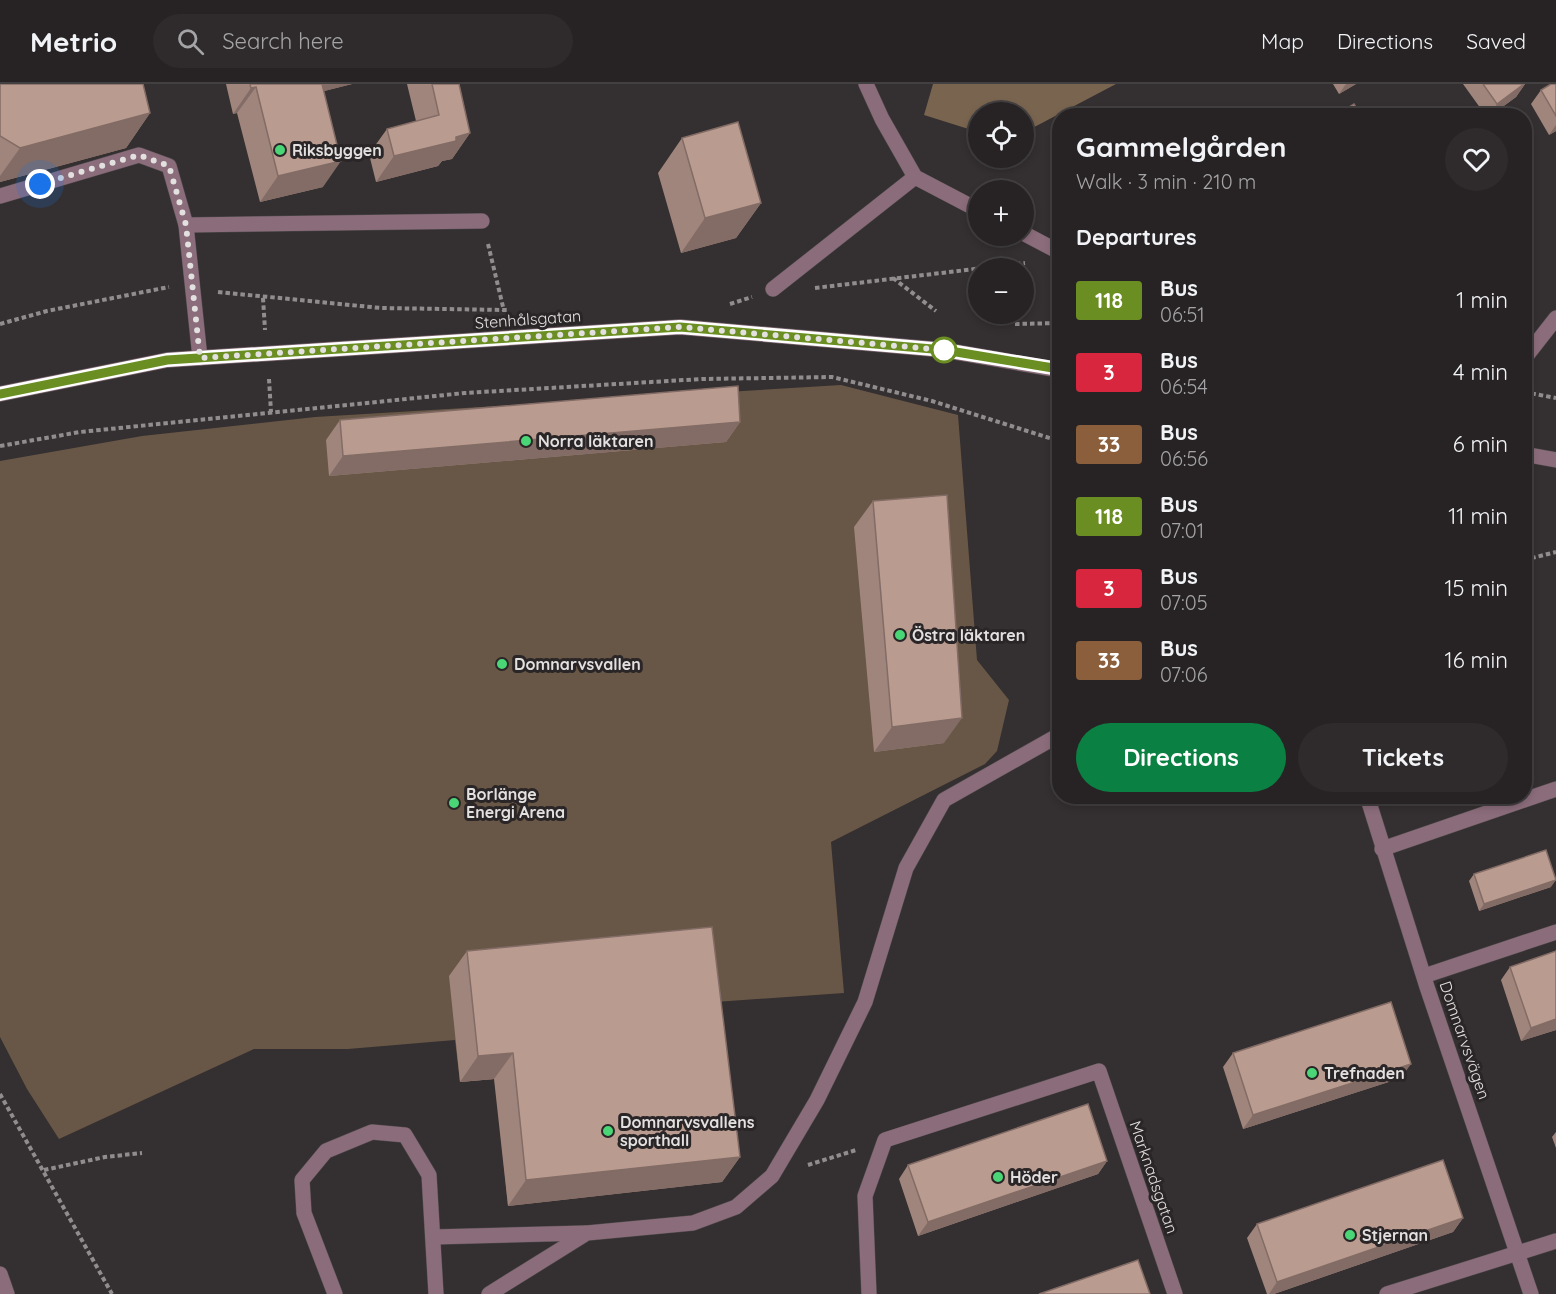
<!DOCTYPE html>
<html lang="en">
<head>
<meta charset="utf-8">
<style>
	body { margin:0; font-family:Quicksand,sans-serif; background:#2f2b2c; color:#f1f3f6; height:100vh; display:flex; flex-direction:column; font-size:22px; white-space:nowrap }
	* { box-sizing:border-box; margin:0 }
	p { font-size:20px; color:#a4a4a6 }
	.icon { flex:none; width:33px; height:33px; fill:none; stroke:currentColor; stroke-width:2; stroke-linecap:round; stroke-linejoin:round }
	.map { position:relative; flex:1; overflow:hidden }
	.side { position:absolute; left:1052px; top:24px; width:480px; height:696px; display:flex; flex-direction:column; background:#272324; border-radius:24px; box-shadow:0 3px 9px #0003,0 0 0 2px #434041 }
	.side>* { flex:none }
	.badge { padding:0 12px; border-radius:4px; font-size:21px; line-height:39px }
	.controls { position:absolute; left:968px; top:18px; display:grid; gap:12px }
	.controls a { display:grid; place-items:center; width:66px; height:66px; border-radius:50%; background:#272324; box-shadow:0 3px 9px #0003,0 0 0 2px #434041; font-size:30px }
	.you { position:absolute; width:30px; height:30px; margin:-15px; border:4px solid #fff; border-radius:50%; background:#1a73e8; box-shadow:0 0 0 9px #1a73e833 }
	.map>.badge { position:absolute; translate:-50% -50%; box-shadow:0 0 0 3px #fff }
	h2 { padding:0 24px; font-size:22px; line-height:54px }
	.round { display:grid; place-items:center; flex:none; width:63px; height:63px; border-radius:32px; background:#2f2b2c }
	.overview { display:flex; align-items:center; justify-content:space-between; height:102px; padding:0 24px }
	h1 { font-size:28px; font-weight:800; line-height:45px }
	.primary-button { display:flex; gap:12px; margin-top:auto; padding:12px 24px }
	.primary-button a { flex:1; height:69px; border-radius:36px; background:#0b8043; color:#fff; font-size:24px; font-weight:800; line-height:69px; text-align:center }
	.primary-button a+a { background:#2f2b2c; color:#f1f3f6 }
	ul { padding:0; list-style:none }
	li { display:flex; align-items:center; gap:18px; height:72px; padding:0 24px }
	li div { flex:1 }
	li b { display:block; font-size:22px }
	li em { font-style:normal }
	li .badge { min-width:66px; font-weight:700; text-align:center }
	header { display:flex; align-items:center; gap:36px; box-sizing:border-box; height:84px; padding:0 30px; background:#272324; border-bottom:2px solid #434041 }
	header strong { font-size:28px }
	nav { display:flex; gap:33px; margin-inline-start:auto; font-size:21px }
	.search { width:420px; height:54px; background:#2f2b2c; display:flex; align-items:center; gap:15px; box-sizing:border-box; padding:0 21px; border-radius:33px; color:#a4a4a6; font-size:22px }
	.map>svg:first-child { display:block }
</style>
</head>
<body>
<header>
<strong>Metrio</strong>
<div class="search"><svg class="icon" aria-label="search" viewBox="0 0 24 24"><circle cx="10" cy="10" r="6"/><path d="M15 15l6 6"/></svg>Search here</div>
<nav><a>Map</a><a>Directions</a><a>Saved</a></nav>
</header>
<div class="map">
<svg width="1556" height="1210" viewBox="0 0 1556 1210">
	<rect width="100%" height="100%" fill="#342f30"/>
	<path fill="#685746" d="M841 301 958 331 977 576 1009 616 997 667 985 680 831 758 844 909 701 919 508 1122 495 995 460 998 455 956 348 965H254L59 1055 27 1005 0 953V377L142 352 315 333Z"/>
	<path fill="#78644f" d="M933 0H1116L1023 49V28H978V48L924 31Z"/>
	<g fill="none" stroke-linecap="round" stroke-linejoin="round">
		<g stroke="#504b4c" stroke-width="16">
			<g id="minor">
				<path d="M866 0 882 35 915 93 978 126"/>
				<path d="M0 112 139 71 169 82 186 141 200 274"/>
				<path d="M186 141 482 137"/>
				<path d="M1023 149 1059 168"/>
				<path d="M773 205 915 93"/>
				<path d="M1524 275 1556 234"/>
				<path d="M0 310 167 276 680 243 944 266 1059 286"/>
				<path d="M1524 370 1556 376"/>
				<path d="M1367 712 1427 903 1531 1210"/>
				<path d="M1382 765 1556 705"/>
				<path d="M1424 892 1556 848"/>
				<path d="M433 1153 585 1149"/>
				<path d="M0 1190 7 1210"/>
				<path d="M335 1210 304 1129 302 1096 326 1067 372 1048 405 1051 429 1091 436 1210"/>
				<path d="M489 1210 587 1149 693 1139 736 1123 772 1092 817 1016 865 918 906 784 944 716 1059 651"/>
				<path d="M869 1210 865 1112 885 1056 1099 987 1175 1210"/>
				<path d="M1387 1210 1556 1157"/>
			</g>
		</g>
		<g stroke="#918d8e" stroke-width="4" stroke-dasharray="4.5 3" stroke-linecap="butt">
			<path d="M488 160 504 227"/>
			<path d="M893 194 936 227"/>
			<path d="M815 204 1025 179"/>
			<path d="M218 208 381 224 507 226"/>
			<path d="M263 214 265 246"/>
			<path d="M730 220 752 213"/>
			<path d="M0 240 47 227 169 203"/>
			<path d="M1015 240 1059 239"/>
			<path d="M269 295 271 328"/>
			<path d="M1524 308 1556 314"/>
			<path d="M0 362 80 348 465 309 702 295 832 293 932 317 1059 357"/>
			<path d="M1524 476 1556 468"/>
			<path d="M0 1010 112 1210"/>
			<path d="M808 1081 856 1066"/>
			<path d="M44 1086 105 1073 142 1069"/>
		</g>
		<use href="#minor" stroke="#8b6c7b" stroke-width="15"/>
	</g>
	<g fill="#a0857c">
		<path d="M0 0 150 29 126 64 0 98Z"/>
		<path d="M226 0H352L324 7 323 103 260 118 237 29 233 30Z"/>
		<path d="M407 0H459L470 49 452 75 442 77 438 82 376 98 369 70 387 45 416 37Z"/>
		<path d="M1333 0H1356L1339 10Z"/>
		<path d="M1463 0H1525L1516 13 1490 32H1486Z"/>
		<path d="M1556 0V47L1549 51 1531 20 1541 6Z"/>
		<path d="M682 54 761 119 736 154 681 169 658 89Z"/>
		<path d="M340 336 740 338 726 358 329 392 326 356Z"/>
		<path d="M873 417 944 659 874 668 854 443Z"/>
		<path d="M1474 790 1551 803 1479 827 1469 797Z"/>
		<path d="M467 867 740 1073 722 1098 508 1122 494 995 460 998 449 892Z"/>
		<path d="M1556 867V946L1521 957 1501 896 1510 883Z"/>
		<path d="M1233 969 1401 994 1243 1045 1223 983Z"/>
		<path d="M1556 1048V1064L1552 1053Z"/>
		<path d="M1107 1077 1098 1090 918 1152 899 1095 908 1081Z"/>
		<path d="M1463 1134 1453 1148 1274 1210H1267L1247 1154 1257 1140Z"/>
	</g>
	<g fill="#826c65">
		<path d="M310 0H352L301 13Z"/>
		<path d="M1346 0H1356L1339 10Z"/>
		<path d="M1525 0 1516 13 1490 32H1489L1497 20Z"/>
		<path d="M256 3 237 29 233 30 251 4Z"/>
		<path d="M150 29 126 64 0 98V92L20 64Z"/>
		<path d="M1556 41V47L1549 51Z"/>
		<path d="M470 49 452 75 442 77 438 82 376 98 394 72 456 53Z"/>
		<path d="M341 77 323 103 260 118 278 92Z"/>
		<path d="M761 119 736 154 681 169 705 134Z"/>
		<path d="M740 338 726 358 329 392 343 372Z"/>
		<path d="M962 634 944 659 874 668 892 643Z"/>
		<path d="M1556 796 1551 803 1479 827 1484 820Z"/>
		<path d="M1556 935V946L1521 957 1531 944Z"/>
		<path d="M513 969 494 995 460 998 478 972Z"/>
		<path d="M1411 980 1401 994 1243 1045 1253 1031Z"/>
		<path d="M740 1073 722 1098 508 1122 526 1096Z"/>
		<path d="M1107 1077 1098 1090 918 1152 928 1138Z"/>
		<path d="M1463 1134 1453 1148 1274 1210H1269L1277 1198Z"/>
	</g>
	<g fill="#ba9b90" stroke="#826c65" stroke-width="1.5">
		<path d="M0 0H143L150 29 20 64 0 52Z"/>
		<path d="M250 0H322L341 77 278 92 256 3 251 4Z"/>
		<path d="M432 0H459L470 49 456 53V57L394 72 387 45 439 31Z"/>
		<path d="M1483 0H1524L1497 20Z"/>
		<path d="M1551 0H1556V32L1541 6Z"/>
		<path d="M1354 20 1361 32H1334Z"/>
		<path d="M738 38 761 119 705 134 682 54Z"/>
		<path d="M738 302 740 338 343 372 340 336Z"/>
		<path d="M947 411 962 634 892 643 873 417Z"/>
		<path d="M1546 766 1556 796 1484 820 1474 790Z"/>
		<path d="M712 843 740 1073 526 1096 513 969 478 972 467 867Z"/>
		<path d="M1556 867V935L1531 944 1510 883Z"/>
		<path d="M1391 918 1411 980 1253 1031 1233 969Z"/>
		<path d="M1088 1020 1107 1077 928 1138 908 1081Z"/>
		<path d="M1443 1076 1463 1134 1277 1198 1257 1140Z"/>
		<path d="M1138 1176 1150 1210H1039Z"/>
	</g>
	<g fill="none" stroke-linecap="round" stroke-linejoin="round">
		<g stroke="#fff" stroke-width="14">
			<path id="line" d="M0 310 167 276 680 243 944 266 1059 285"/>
		</g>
		<use href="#line" stroke="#6b8e23" stroke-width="9"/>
		<path stroke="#e3e0e0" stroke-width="6" stroke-dasharray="0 10.8" d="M40 100 139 71 169 82 186 141 200 274 680 243 944 266"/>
	</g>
	<g fill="#4ad677" stroke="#2a2526" stroke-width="2">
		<circle cx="280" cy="66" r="6"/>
		<circle cx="526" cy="357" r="6"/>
		<circle cx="900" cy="551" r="6"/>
		<circle cx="502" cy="580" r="6"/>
		<circle cx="454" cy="719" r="6"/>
		<circle cx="1312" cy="989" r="6"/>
		<circle cx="608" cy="1047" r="6"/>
		<circle cx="998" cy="1093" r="6"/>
		<circle cx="1350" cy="1151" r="6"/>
	</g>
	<circle fill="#fff" stroke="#6b8e23" stroke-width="3" cx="944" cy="266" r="12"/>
	<g text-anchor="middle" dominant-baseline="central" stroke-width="6" stroke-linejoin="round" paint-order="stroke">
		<g font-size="16" font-weight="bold" fill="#e3e0e0" stroke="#2a2526" text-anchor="start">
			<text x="292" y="66">Riksbyggen</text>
			<text x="538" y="357">Norra läktaren</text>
			<text x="912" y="551">Östra läktaren</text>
			<text x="514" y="580">Domnarvsvallen</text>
			<text x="466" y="710">Borlänge<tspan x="466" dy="18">Energi Arena</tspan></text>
			<text x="1324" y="989">Trefnaden</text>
			<text x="620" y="1038">Domnarvsvallens<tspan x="620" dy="18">sporthall</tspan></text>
			<text x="1010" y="1093">Höder</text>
			<text x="1362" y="1151">Stjernan</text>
		</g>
		<g font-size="16" fill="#e3e0e0" stroke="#2a2526">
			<text transform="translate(528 235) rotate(-4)">Stenhålsgatan</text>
			<text transform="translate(1465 956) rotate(71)">Domnarvsvägen</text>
			<text transform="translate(1154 1093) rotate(71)">Marknadsgatan</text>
		</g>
	</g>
</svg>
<div class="controls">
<a><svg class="icon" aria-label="locate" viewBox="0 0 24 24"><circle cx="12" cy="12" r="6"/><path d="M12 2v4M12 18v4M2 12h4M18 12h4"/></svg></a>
<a>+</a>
<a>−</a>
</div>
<div class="you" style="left:40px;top:100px"></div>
<section class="side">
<div class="overview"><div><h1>Gammelgården</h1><p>Walk · 3 min · 210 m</p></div><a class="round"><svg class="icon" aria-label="heart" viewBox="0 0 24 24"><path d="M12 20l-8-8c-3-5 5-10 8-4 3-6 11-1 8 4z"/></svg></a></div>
<h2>Departures</h2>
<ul>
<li><span class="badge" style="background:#6b8e23;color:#fff">118</span><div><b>Bus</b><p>06:51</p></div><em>1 min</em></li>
<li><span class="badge" style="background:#d7263d;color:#fff">3</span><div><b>Bus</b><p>06:54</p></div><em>4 min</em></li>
<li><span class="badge" style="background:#8b5e3c;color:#fff">33</span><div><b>Bus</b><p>06:56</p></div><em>6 min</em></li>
<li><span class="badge" style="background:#6b8e23;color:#fff">118</span><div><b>Bus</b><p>07:01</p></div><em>11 min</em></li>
<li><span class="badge" style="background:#d7263d;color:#fff">3</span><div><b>Bus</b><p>07:05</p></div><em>15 min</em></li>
<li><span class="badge" style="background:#8b5e3c;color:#fff">33</span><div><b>Bus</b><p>07:06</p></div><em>16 min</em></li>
</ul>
<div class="primary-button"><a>Directions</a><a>Tickets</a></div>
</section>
</div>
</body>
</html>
